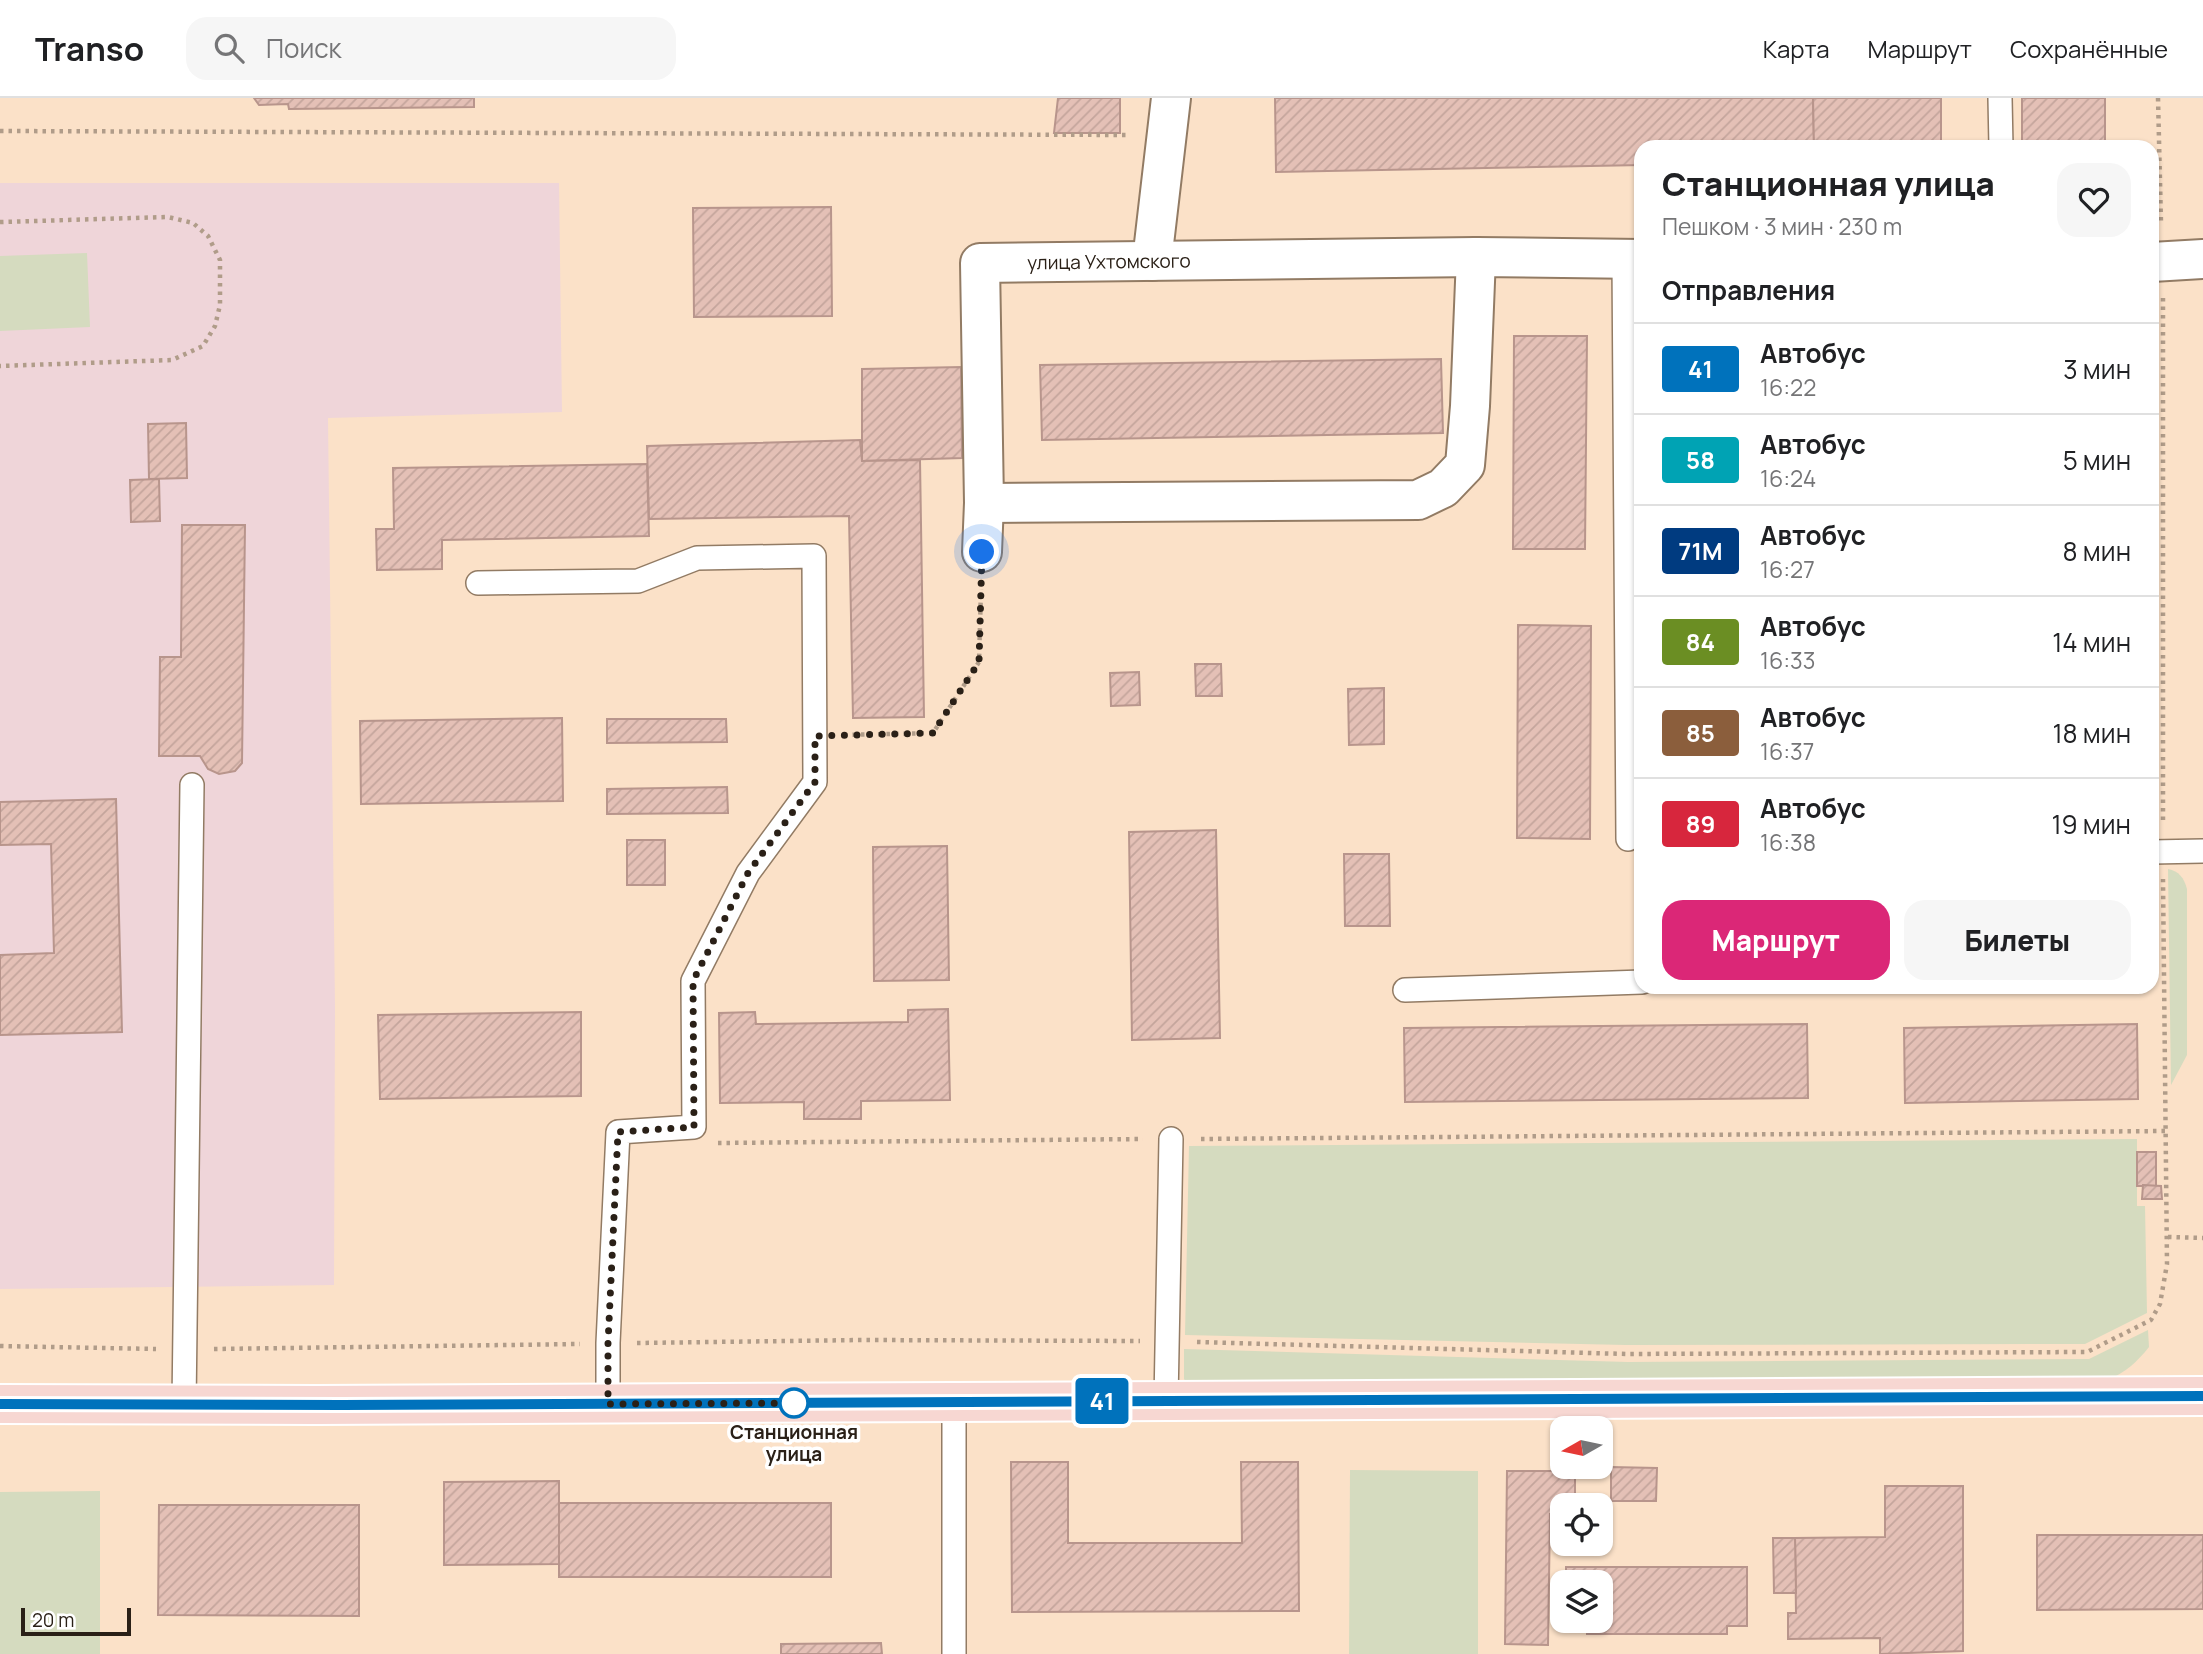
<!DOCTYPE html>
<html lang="ru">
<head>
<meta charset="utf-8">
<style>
	body { margin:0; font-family:Manrope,sans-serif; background:#f6f6f6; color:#202124; height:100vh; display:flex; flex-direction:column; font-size:26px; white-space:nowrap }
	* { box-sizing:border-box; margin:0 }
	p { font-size:23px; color:#757577 }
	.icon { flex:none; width:38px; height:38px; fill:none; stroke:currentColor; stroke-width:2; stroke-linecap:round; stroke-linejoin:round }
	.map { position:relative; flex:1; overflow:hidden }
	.panel { position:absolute; left:1634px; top:42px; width:525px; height:854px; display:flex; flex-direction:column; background:#fff; border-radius:21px; box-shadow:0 2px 5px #0004 }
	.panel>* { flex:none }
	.badge { padding:0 14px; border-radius:5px; font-size:24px; line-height:46px }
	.needle { width:46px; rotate:261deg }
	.controls { position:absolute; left:1550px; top:1318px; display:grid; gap:14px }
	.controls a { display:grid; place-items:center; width:63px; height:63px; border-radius:14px; background:#fff; box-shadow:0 2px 5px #0004; font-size:35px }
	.scale { position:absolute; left:21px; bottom:18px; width:110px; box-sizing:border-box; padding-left:7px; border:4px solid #2a2017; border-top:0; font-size:19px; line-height:24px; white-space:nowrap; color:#2a2017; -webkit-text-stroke:5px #fff; paint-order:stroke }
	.you { position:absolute; width:35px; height:35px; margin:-18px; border:5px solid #fff; border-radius:50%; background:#1a73e8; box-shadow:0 0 0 10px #1a73e833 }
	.map>.badge { position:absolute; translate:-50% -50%; box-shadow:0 0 0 4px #fff }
	h2 { padding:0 28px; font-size:26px; line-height:63px }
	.round { display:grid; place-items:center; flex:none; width:74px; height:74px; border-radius:21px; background:#f6f6f6 }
	.overview { display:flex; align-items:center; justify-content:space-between; height:119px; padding:0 28px }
	h1 { font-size:33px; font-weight:800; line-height:52px }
	.action { display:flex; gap:14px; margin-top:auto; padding:14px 28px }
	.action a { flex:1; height:80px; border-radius:21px; background:#db2777; color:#fff; font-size:28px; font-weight:800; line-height:80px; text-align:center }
	.action a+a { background:#f6f6f6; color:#202124 }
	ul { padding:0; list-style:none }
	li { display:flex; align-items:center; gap:21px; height:91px; padding:0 28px; border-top:2px solid #e0e0e0 }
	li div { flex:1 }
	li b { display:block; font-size:26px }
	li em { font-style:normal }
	li .badge { min-width:77px; font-weight:700; text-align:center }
	header { display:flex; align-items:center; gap:42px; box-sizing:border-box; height:98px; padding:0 35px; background:#fff; border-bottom:2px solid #e0e0e0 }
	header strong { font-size:33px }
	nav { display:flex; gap:38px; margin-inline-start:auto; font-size:24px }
	.search { width:490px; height:63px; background:#f6f6f6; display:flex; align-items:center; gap:18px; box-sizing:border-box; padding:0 24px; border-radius:21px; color:#757577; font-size:26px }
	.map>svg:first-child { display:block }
</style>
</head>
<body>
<header>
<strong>Transo</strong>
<div class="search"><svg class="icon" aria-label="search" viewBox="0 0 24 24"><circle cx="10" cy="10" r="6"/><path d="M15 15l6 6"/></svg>Поиск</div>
<nav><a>Карта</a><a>Маршрут</a><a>Сохранённые</a></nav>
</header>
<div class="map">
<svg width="2203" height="1556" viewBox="0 0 2203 1556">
	<defs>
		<pattern id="building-hatch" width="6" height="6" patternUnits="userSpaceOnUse" patternTransform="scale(1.75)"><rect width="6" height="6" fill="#e4c0b6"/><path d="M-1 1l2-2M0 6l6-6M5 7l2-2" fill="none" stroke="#c4a59c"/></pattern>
	</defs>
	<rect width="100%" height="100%" fill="#fbe1c8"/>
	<path fill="#efd5d9" d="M0 85H559L562 314 328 320 335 910 334 1187 0 1191Z"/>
	<g fill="#d5dbbf">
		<path d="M87 155 90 229 0 233V158Z"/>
		<path d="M2168 771C2179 773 2184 780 2187 791V957L2171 987Z"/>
		<path d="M2137 1041V1108H2145L2147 1215 2085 1246 1626 1247 1185 1237 1189 1048Z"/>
		<path d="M2148 1232 2149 1249C2137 1264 2126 1274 2108 1282L1188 1287 1184 1281V1251L1628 1264 2089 1261Z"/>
		<path d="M1350 1372 1478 1373V1556H1349Z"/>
		<path d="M100 1393V1556H0V1394Z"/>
	</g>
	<g fill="url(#building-hatch)" stroke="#b8958c" stroke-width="2">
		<path d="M254 0H474V9L289 11 288 6 259 7Z"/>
		<path d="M1058 0H1120V35H1054Z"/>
		<path d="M1275 0H1813L1814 49H1642V67L1276 74Z"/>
		<path d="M1813 0H1941V49H1814Z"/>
		<rect x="2022" y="0" width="83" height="49"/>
		<path d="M831 109 832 218 694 219 693 110Z"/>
		<path d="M2152 237H2155L2157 347H2152Z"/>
		<path d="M1514 238H1587L1585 451H1513Z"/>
		<path d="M1441 261 1443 335 1042 342 1040 267Z"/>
		<path d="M961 269 962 360 862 363V271Z"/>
		<path d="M186 325 187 380 149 381 148 326Z"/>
		<path d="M860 342 862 363 920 362 924 619 853 620 849 418 649 421 647 348Z"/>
		<path d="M647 366 649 438 442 442V471L377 472 376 431H394L393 370Z"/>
		<path d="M159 381 160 423 131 424 130 382Z"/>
		<path d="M182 427H245L242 665 235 673 219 676 208 671 200 658H159L160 559H181Z"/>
		<path d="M1518 527 1591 528 1590 741 1517 740Z"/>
		<path d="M1195 566H1221L1222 598H1196Z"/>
		<path d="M1139 574 1140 607 1111 608 1110 575Z"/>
		<path d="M1384 590V646L1349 647 1348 591Z"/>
		<path d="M562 620 563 703 361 706 360 623Z"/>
		<path d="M607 621H726L727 644 607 645Z"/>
		<path d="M727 689 728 715 607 716V691Z"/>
		<path d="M116 701 122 934 0 937V857L54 855 51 746 0 747V704Z"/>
		<path d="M1216 732 1220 940 1132 942 1129 734Z"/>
		<rect x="627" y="742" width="38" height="45"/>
		<path d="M947 748 949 882 874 883 873 749Z"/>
		<path d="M1344 756H1389L1390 828H1345Z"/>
		<path d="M948 911 950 1002 861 1003V1021H804V1004L720 1005 719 915 755 914 756 926 908 924V912Z"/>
		<path d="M581 914V998L380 1001 378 917Z"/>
		<path d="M1807 926 1808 1000 1405 1004 1404 930Z"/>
		<path d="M2137 926 2138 1001 1905 1005 1904 930Z"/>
		<rect x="2137" y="1054" width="19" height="34"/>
		<path d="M2143 1087 2161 1088 2162 1101H2142Z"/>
		<path d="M1011 1364H1068V1445H1242L1241 1364H1298L1299 1513 1012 1514Z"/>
		<path d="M1611 1369 1657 1370 1656 1403H1611Z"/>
		<path d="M1507 1373H1575V1407H1563V1416H1550L1548 1547 1505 1546Z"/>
		<path d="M559 1383V1466L444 1467V1384Z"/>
		<path d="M1885 1388H1963V1553L1880 1556V1540L1788 1541V1515H1796L1795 1440 1885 1439Z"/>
		<rect x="559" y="1405" width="272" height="74"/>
		<path d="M159 1407H359V1518L158 1517Z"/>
		<path d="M2037 1437H2203V1511L2037 1512Z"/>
		<path d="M1773 1440H1795L1796 1495H1774Z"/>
		<path d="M1566 1469H1747V1528H1727V1536H1587V1528H1566V1522H1601V1484H1566Z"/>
		<path d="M881 1545 882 1556H781V1546Z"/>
	</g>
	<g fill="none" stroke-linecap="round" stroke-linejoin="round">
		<g stroke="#927b64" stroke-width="26">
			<g id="lane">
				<path d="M2000 0 2001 49"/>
				<path d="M1624 161 1628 741"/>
				<path d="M478 485 638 483 697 460 814 458 815 684 748 775 693 883 694 1029 618 1034 608 1245V1306"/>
				<path d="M2152 754 2203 753"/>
				<path d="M1405 892 1642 884"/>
				<path d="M1166 1303 1171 1041"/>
				<path d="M184 1307 192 687"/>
				<path d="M954 1556V1304"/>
			</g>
		</g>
		<g stroke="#927b64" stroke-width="42">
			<g id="street">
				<path d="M1152 163 1171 0"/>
				<path d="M2152 164 2203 161"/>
				<path d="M984 405 1418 402 1443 390 1465 367 1470 308 1476 159"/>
				<path id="s1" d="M982 454 984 405 980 165 1476 159 1642 161"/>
			</g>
		</g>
		<g stroke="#fff" stroke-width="42">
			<path id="primary" d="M0 1306 316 1307 2203 1298"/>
		</g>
		<g stroke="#b09c89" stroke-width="4.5" stroke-dasharray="3.5 5" stroke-linecap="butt">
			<path d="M2158 0 2161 125"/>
			<path d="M0 33 1130 37"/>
			<path d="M0 124 168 119 193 125 208 138 220 162V207L215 228 203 248 172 262 0 268"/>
			<path d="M2163 200V724"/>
			<path d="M844 637 933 635 979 564 981 491"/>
			<path d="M1201 1041 2166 1033"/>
			<path d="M718 1045 1143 1041"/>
			<path d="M2168 1139 2203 1140"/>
			<path d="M1197 1244 1627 1256 2087 1254 2151 1222 2160 1206 2167 1166 2163 781"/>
			<path d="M637 1245 862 1242 1140 1243"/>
			<path d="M0 1248 156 1251"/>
			<path d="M214 1251 580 1246"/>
		</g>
		<use href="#lane" stroke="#fff" stroke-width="23"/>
		<use href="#street" stroke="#fff" stroke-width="38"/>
		<use href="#primary" stroke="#f7d7d2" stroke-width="38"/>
	</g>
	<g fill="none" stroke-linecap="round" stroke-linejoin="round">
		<g stroke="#fff" stroke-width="16">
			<path id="line" d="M0 1306 342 1307 2203 1298"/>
		</g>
		<use href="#line" stroke="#0072bc" stroke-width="10"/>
		<path stroke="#2a2017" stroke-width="7" stroke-dasharray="0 12.6" d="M794 1305H803L608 1306V1245L618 1034 694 1029 693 883 748 775 815 684V638L933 635 979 564 982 454"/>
	</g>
	<circle fill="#fff" stroke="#0072bc" stroke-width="3.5" cx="794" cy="1305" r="14"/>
	<g text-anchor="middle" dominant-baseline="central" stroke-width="7" stroke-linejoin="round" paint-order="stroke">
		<g font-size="19" fill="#2a2017" stroke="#fff">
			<text stroke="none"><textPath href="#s1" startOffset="418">улица Ухтомского</textPath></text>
		</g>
		<g font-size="19" font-weight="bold" fill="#2a2017" stroke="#fff">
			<text x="794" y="1334">Станционная<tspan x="794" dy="22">улица</tspan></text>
		</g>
	</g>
</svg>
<div class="controls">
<a><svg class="needle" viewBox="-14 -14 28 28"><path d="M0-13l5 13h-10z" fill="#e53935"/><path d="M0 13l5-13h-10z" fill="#757577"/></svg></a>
<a><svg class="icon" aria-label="locate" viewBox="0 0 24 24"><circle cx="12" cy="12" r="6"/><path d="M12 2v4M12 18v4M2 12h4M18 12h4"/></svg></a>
<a><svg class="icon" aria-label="layers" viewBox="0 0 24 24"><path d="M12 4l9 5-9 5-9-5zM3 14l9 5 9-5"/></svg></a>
</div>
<div class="scale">20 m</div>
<div class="you" style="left:982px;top:454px"></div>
<b class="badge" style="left:1102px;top:1303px;background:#0072bc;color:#fff">41</b>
<section class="panel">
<div class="overview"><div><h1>Станционная улица</h1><p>Пешком · 3 мин · 230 m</p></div><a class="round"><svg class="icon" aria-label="heart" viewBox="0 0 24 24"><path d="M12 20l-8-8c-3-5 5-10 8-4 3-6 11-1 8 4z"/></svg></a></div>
<h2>Отправления</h2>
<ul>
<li><span class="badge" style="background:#0072bc;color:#fff">41</span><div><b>Автобус</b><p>16:22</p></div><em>3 мин</em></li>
<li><span class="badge" style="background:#00a3b4;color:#fff">58</span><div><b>Автобус</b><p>16:24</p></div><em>5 мин</em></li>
<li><span class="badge" style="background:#003b80;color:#fff">71М</span><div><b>Автобус</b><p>16:27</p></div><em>8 мин</em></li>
<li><span class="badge" style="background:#6b8e23;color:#fff">84</span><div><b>Автобус</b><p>16:33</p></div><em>14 мин</em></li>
<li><span class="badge" style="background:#8b5e3c;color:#fff">85</span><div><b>Автобус</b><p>16:37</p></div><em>18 мин</em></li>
<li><span class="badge" style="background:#d7263d;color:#fff">89</span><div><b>Автобус</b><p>16:38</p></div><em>19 мин</em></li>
</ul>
<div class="action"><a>Маршрут</a><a>Билеты</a></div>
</section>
</div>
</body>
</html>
